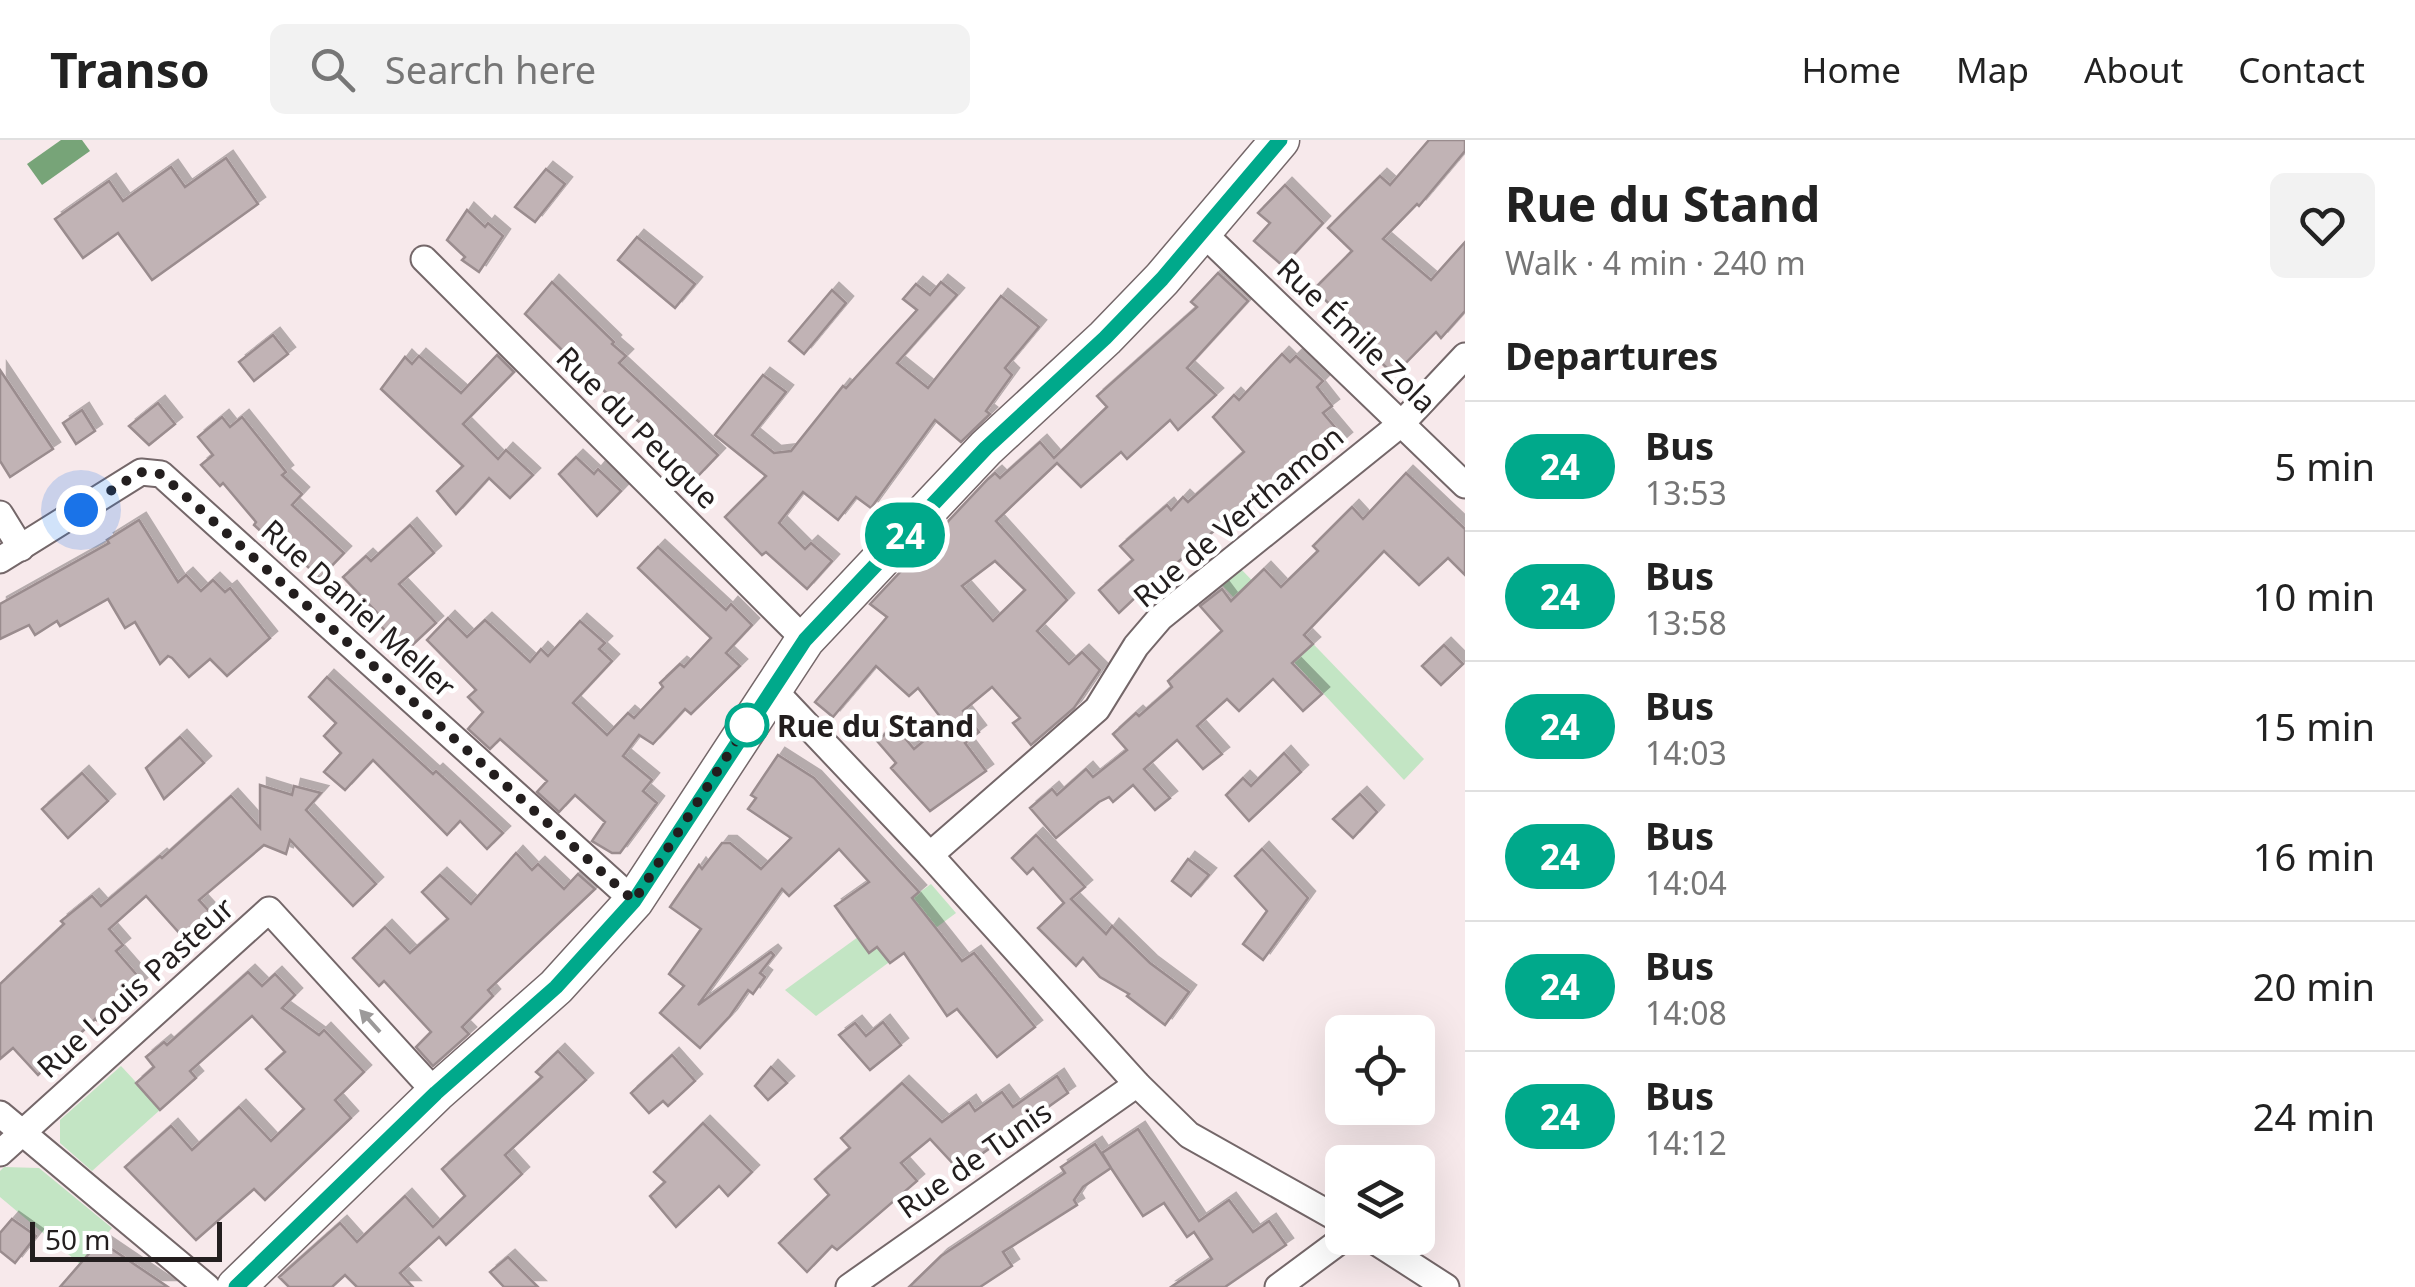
<!DOCTYPE html>
<html lang="en">
<head>
<meta charset="utf-8">
<style>
	body { margin:0; font-family:"Noto Sans",sans-serif; background:#f2f2f2; color:#222; height:100vh; display:flex; flex-direction:column; font-size:38px; white-space:nowrap }
	* { box-sizing:border-box; margin:0 }
	p { font-size:32px; color:#767676 }
	.icon { flex:none; width:55px; height:55px; fill:none; stroke:currentColor; stroke-width:2; stroke-linecap:round; stroke-linejoin:round }
	.map { position:relative; flex:1; overflow:hidden }
	.drawer { display:flex; flex-direction:column; background:#fff; width:950px }
	.drawer>* { flex:none }
	.badge { padding:0 20px; border-radius:32px; font-size:35px; line-height:65px }
	.controls { position:absolute; left:1325px; top:875px; display:grid; gap:20px }
	.controls a { display:grid; place-items:center; width:110px; height:110px; border-radius:15px; background:#fff; box-shadow:0 10px 40px #0002; font-size:50px }
	.scale { position:absolute; left:30px; bottom:25px; width:192px; box-sizing:border-box; padding-left:10px; border:5px solid #231e1e; border-top:0; font-size:28px; line-height:35px; white-space:nowrap; color:#231e1e; -webkit-text-stroke:8px #fff; paint-order:stroke }
	.you { position:absolute; width:50px; height:50px; margin:-25px; border:8px solid #fff; border-radius:50%; background:#1a73e8; box-shadow:0 0 0 15px #1a73e833 }
	.map>.badge { position:absolute; translate:-50% -50%; box-shadow:0 0 0 5px #fff }
	h2 { padding:0 40px; font-size:38px; line-height:90px }
	.round { display:grid; place-items:center; flex:none; width:105px; height:105px; border-radius:15px; background:#f2f2f2 }
	.overview { display:flex; align-items:center; justify-content:space-between; height:170px; padding:0 40px }
	h1 { font-size:48px; font-weight:700; line-height:75px }
	ul { padding:0; list-style:none }
	li { display:flex; align-items:center; gap:30px; height:130px; padding:0 40px; border-top:2px solid #e0e0e0 }
	li div { flex:1 }
	li b { display:block; font-size:38px }
	li em { font-style:normal }
	li .badge { min-width:110px; font-weight:700; text-align:center }
	header { display:flex; align-items:center; gap:60px; box-sizing:border-box; height:140px; padding:0 50px; background:#fff; border-bottom:2px solid #e0e0e0 }
	header strong { font-size:48px }
	nav { display:flex; gap:55px; margin-inline-start:auto; font-size:35px }
	.search { width:700px; height:90px; background:#f2f2f2; display:flex; align-items:center; gap:25px; box-sizing:border-box; padding:0 35px; border-radius:15px; color:#767676; font-size:38px }
	main { display:flex; flex:1; min-height:0 }
	.map>svg:first-child { display:block }
</style>
</head>
<body>
<header>
<strong>Transo</strong>
<div class="search"><svg class="icon" aria-label="search" viewBox="0 0 24 24"><circle cx="10" cy="10" r="6"/><path d="M15 15l6 6"/></svg>Search here</div>
<nav><a>Home</a><a>Map</a><a>About</a><a>Contact</a></nav>
</header>
<main>
<div class="map">
<svg width="1465" height="1147" viewBox="0 0 1465 1147">
	<defs>
		<filter id="shadow"><feDropShadow dx="7" dy="-7" stdDeviation="0" flood-color="#0004"/></filter>
	</defs>
	<rect width="100%" height="100%" fill="#f7e9eb"/>
	<g fill="#c3e5c4">
		<path d="M1241 429 1424 619 1404 640 1222 445Z"/>
		<path d="M931 744 956 773 816 876 785 850Z"/>
		<path d="M121 926 161 969 92 1031 60 1003V980Z"/>
		<path d="M4 1027 39 1028 112 1088 80 1124 0 1057V1031Z"/>
	</g>
	<path fill="#77a478" d="M61 0H82L90 11 42 45 27 24Z"/>
	<g fill="#c1b3b5" stroke="#9a8c8e" stroke-width="2.5" fill-rule="evenodd" filter="url(#shadow)">
		<path d="M1429 0H1465V11L1419 66 1417 64 1383 99 1431 140 1465 102V171L1441 198 1436 192 1394 235 1360 202 1364 198 1314 149 1352 111 1328 88 1380 36 1390 45Z"/>
		<path d="M226 18 258 64 152 140 118 93 83 118 55 79 109 41 123 61 171 27 185 47Z"/>
		<path d="M546 29 565 44 535 82 515 67Z"/>
		<path d="M1285 45 1323 83 1283 126 1254 101 1270 83 1258 73Z"/>
		<path d="M467 70 485 87 488 83 503 96 479 132 462 120 465 117 447 100Z"/>
		<path d="M637 97 695 144 675 168 618 120Z"/>
		<path d="M1218 133 1248 161 1187 228 1216 255 1178 290 1170 280 1127 319 1121 312 1081 347 1057 323 996 381 1067 460 1037 491 1069 524 1082 512 1100 530 1074 568 1031 605 1013 583 1020 578 992 547 963 571 979 592 965 603 986 631 930 671 891 628 896 623 877 601 895 586 914 609 945 583 918 548 909 556 876 526 833 577 815 562 887 477 870 464 988 339 995 333 1000 338 1040 302 1054 318 1107 267 1097 256 1197 167 1191 162ZM995 421 1025 450 993 481 962 446Z"/>
		<path d="M552 142 614 202 612 204 626 216 619 223 718 315 698 336 684 324 680 328 650 303 655 296 602 249 525 174Z"/>
		<path d="M941 142 957 155 897 223 928 248 1001 156 1039 187 1005 228 1012 235 986 271 990 274 961 302 935 280 871 368 856 357 838 380 803 352 779 383 805 409 811 403 832 421 807 449 766 412 762 415 725 377 766 336 715 295 763 235 786 252 752 295 774 313 791 311 843 246 846 248 917 170 903 159 916 144 930 155Z"/>
		<path d="M832 150 846 163 804 214 789 201Z"/>
		<path d="M273 195 288 214 254 241 239 222Z"/>
		<path d="M1282 214 1290 222 1296 216 1323 241 1317 247 1332 266 1323 273 1345 299 1328 314 1317 302 1279 338 1283 344 1261 365 1253 357 1162 436 1160 434 1119 473 1099 450 1133 420 1120 406 1167 365 1171 370 1183 357 1188 362 1244 312 1213 277 1234 255 1239 260Z"/>
		<path d="M497 215 514 232 463 284 498 319 506 310 533 335 510 358 489 338 456 374 437 351 463 326 381 249 405 217 412 224 419 216 461 253Z"/>
		<path d="M0 230 53 309 10 337 0 321Z"/>
		<path d="M158 263 175 284 149 305 129 286Z"/>
		<path d="M82 270 95 291 76 304 63 283Z"/>
		<path d="M222 277 230 287 242 277 286 332 282 335 302 354 292 365 344 413 320 438 295 415 291 419 254 385 256 382 223 343 220 346 201 325 213 315 198 297Z"/>
		<path d="M576 317 594 334 598 329 621 351 597 376 559 334Z"/>
		<path d="M1406 333 1465 389V435L1448 418 1419 445 1384 411 1304 495 1313 504 1292 523 1322 554 1303 571 1273 539 1239 571 1227 559 1197 586 1222 614 1203 629 1177 600 1144 629 1170 658 1155 670 1133 645 1113 662 1109 657 1099 662 1056 698 1030 668 1052 649 1057 655 1086 629 1093 637 1127 610 1113 594 1136 573 1139 576 1172 547 1168 541 1222 491 1200 466 1222 449 1231 461 1264 429 1281 447 1318 411 1313 406 1352 367 1363 379Z"/>
		<path d="M139 380 178 442 186 435 201 451 213 440 225 452 230 448 270 498 227 536 210 519 189 537 172 518 168 516 160 524 135 482 125 488 108 459 60 486 57 481 35 495 29 485 0 499V464L109 403 107 400Z"/>
		<path d="M410 385 434 413 399 444 436 483 405 512 378 483 383 479 343 437 366 416 371 421Z"/>
		<path d="M658 407 726 470 731 464 752 485 726 513 740 526 691 574 685 569 653 604 639 595 623 616 652 640 643 651 657 663 620 713H612L592 701 605 682 575 655 559 672 537 652 547 641 500 599 490 609 468 589 483 572 468 557 476 550 427 500 448 478 467 497 485 480 530 522 541 509 548 516 580 481 605 503 599 509 612 521 573 563 607 595 628 573 634 578 663 547 660 543 680 524 684 527 711 498 638 428Z"/>
		<path d="M1444 505 1463 524 1441 545 1422 526Z"/>
		<path d="M327 537 433 634 436 631 503 693 487 709 460 681 447 695 373 620 345 650 324 632 341 613 324 596 336 583 309 557Z"/>
		<path d="M180 597 204 623 164 659 146 628Z"/>
		<path d="M1284 613 1301 632 1249 681 1226 655 1243 638 1251 646Z"/>
		<path d="M778 615 814 638 919 752 912 758 962 821 974 813 1035 887 997 917 957 869 947 876 904 813 890 823 877 807 869 813 835 766 869 742 839 709 789 756 782 749 698 865 771 812 774 815 760 833 765 837 753 854 748 850 730 876 700 908 660 873 684 846 669 834 701 789 670 767 699 725 702 729 722 703H730L761 729 791 698 748 669 756 658 751 655Z"/>
		<path d="M82 633 108 661 68 698 42 669Z"/>
		<path d="M260 645 292 655 294 646 321 653 306 670 376 744 353 766 290 700 286 714 264 705 199 760 217 780 190 805 146 756 109 789 123 805 116 811 143 842 97 880 96 878 38 935 13 908 0 919V844L64 784 61 781 92 756 101 766 160 716 162 718 231 656 260 688Z"/>
		<path d="M1360 654 1377 672 1353 698 1333 679Z"/>
		<path d="M1036 695 1085 747 1071 759 1106 794 1112 786 1150 823 1189 852 1165 885 1127 856 1129 854 1100 837 1083 818 1076 826 1038 788 1064 763 1033 728 1027 734 1012 718Z"/>
		<path d="M1262 709 1308 758 1263 820 1243 804 1267 771 1235 736Z"/>
		<path d="M516 713 532 730 538 724 564 749 578 734 595 749 488 850 493 856 462 887 469 894 433 926 416 907 431 892 384 841 379 846 353 818 385 787 410 813 448 779 422 752 440 735 471 764Z"/>
		<path d="M1188 719 1209 735 1191 756 1172 741Z"/>
		<path d="M248 832 262 846 275 834 295 855 282 868 319 895 324 890 364 932 335 960 351 978 265 1060 254 1049 196 1100 125 1027 171 986 192 1010 239 967 271 1001 304 969 266 929 285 912 252 876 190 931 196 938 160 970 136 943 154 927 146 917 164 902 167 905Z"/>
		<path d="M883 882 901 905 870 930 839 895 855 883 866 896Z"/>
		<path d="M558 911 586 940 505 1015 522 1034 446 1105 439 1097 400 1133 413 1147H357L345 1135 332 1147H289L279 1137 340 1083 357 1102 405 1056 433 1087 465 1056 442 1029 542 937 536 932Z"/>
		<path d="M672 915 695 941 668 966 663 961 649 973 631 953Z"/>
		<path d="M771 927 787 943 768 960 755 946Z"/>
		<path d="M1057 936 1068 953 959 1030 930 999 901 1023 917 1041 837 1110 832 1106 807 1132 779 1103 829 1055 815 1039 850 1008 841 998 902 943 942 982 969 962 975 971 1002 952 1013 967Z"/>
		<path d="M703 983 752 1032 728 1056 719 1046 676 1087 650 1056 665 1042 654 1032Z"/>
		<path d="M1138 989 1199 1081 1229 1060 1253 1092 1269 1081 1286 1105 1225 1147H1171L1212 1119 1194 1092 1187 1097 1164 1063 1143 1076 1111 1028 1083 1047 1074 1060 1077 1065 1003 1112 1012 1126 980 1147H909L941 1116 1065 1033 1061 1027 1095 1004 1111 1028 1102 1013Z"/>
		<path d="M12 1079 36 1096 15 1123 0 1111V1093Z"/>
		<path d="M100 1101 168 1147H60Z"/>
		<path d="M508 1117 538 1147H504L490 1132Z"/>
	</g>
	<g fill="none" stroke-linecap="round" stroke-linejoin="round">
		<g stroke="#746769" stroke-width="29">
			<g id="street">
				<path d="M1203 93 1465 345"/>
				<path d="M424 119 805 500"/>
				<path d="M0 374 21 408"/>
				<path d="M0 420 141 332 161 334 634 761"/>
				<path d="M772 548 930 715 1137 944 1189 995 1342 1081"/>
				<path d="M930 715 1097 569 1136 506 1160 478 1402 283 1465 216"/>
				<path d="M0 974 207 1147"/>
				<path d="M0 1013 269 770 436 953"/>
				<path d="M1370 1098 1446 1147"/>
				<path d="M849 1147 1137 944"/>
				<path d="M1278 1147 1344 1098"/>
			</g>
		</g>
		<g stroke="#746769" stroke-width="41">
			<path id="secondary" d="M236 1147 436 953 556 847 634 761 805 500 986 308 1105 198 1162 139 1280 0"/>
		</g>
		<use href="#street" stroke="#fff" stroke-width="25"/>
		<use href="#secondary" stroke="#fff" stroke-width="38"/>
	</g>
	<defs><path id="oneway-solid" d="M-6-.8H1V-3.2L6.5 0L1 3.2V.8H-6Z" transform="scale(2.5)"/></defs>
	<use fill="#9c9a9a" href="#oneway-solid" transform="translate(370 881) rotate(-132)"/>
	<g fill="none" stroke-linecap="round" stroke-linejoin="round">
		<g stroke="#fff" stroke-width="22">
			<path id="line" d="M236 1147 436 953 556 847 634 761 805 500 986 308 1105 198 1162 139 1280 0"/>
		</g>
		<use href="#line" stroke="#00a98b" stroke-width="15"/>
		<path stroke="#231e1e" stroke-width="10" stroke-dasharray="0 18" d="M81 370 140 332 161 334 634 761 747 585"/>
	</g>
	<circle fill="#fff" stroke="#00a98b" stroke-width="5" cx="747" cy="585" r="20"/>
	<g text-anchor="middle" dominant-baseline="central" stroke-width="9" stroke-linejoin="round" paint-order="stroke">
		<g font-size="30" fill="#231e1e" stroke="#fff">
			<text transform="translate(1357 195) rotate(44)">Rue Émile Zola</text>
			<text transform="translate(638 287) rotate(45)">Rue du Peugue</text>
			<text transform="translate(1238 376) rotate(-40)">Rue de Verthamon</text>
			<text transform="translate(359 468) rotate(42)">Rue Daniel Meller</text>
			<text transform="translate(135 847) rotate(-42)">Rue Louis Pasteur</text>
			<text transform="translate(974 1019) rotate(-35)">Rue de Tunis</text>
		</g>
		<g font-size="30" font-weight="bold" fill="#231e1e" stroke="#fff" text-anchor="start">
			<text x="777" y="585">Rue du Stand</text>
		</g>
	</g>
</svg>
<div class="controls">
<a><svg class="icon" aria-label="locate" viewBox="0 0 24 24"><circle cx="12" cy="12" r="6"/><path d="M12 2v4M12 18v4M2 12h4M18 12h4"/></svg></a>
<a><svg class="icon" aria-label="layers" viewBox="0 0 24 24"><path d="M12 4l9 5-9 5-9-5zM3 14l9 5 9-5"/></svg></a>
</div>
<div class="scale">50 m</div>
<div class="you" style="left:81px;top:370px"></div>
<b class="badge" style="left:905px;top:395px;background:#00a98b;color:#fff">24</b>
</div>
<section class="drawer">
<div class="overview"><div><h1>Rue du Stand</h1><p>Walk · 4 min · 240 m</p></div><a class="round"><svg class="icon" aria-label="heart" viewBox="0 0 24 24"><path d="M12 20l-8-8c-3-5 5-10 8-4 3-6 11-1 8 4z"/></svg></a></div>
<h2>Departures</h2>
<ul>
<li><span class="badge" style="background:#00a98b;color:#fff">24</span><div><b>Bus</b><p>13:53</p></div><em>5 min</em></li>
<li><span class="badge" style="background:#00a98b;color:#fff">24</span><div><b>Bus</b><p>13:58</p></div><em>10 min</em></li>
<li><span class="badge" style="background:#00a98b;color:#fff">24</span><div><b>Bus</b><p>14:03</p></div><em>15 min</em></li>
<li><span class="badge" style="background:#00a98b;color:#fff">24</span><div><b>Bus</b><p>14:04</p></div><em>16 min</em></li>
<li><span class="badge" style="background:#00a98b;color:#fff">24</span><div><b>Bus</b><p>14:08</p></div><em>20 min</em></li>
<li><span class="badge" style="background:#00a98b;color:#fff">24</span><div><b>Bus</b><p>14:12</p></div><em>24 min</em></li>
</ul>
</section>
</main>
</body>
</html>
